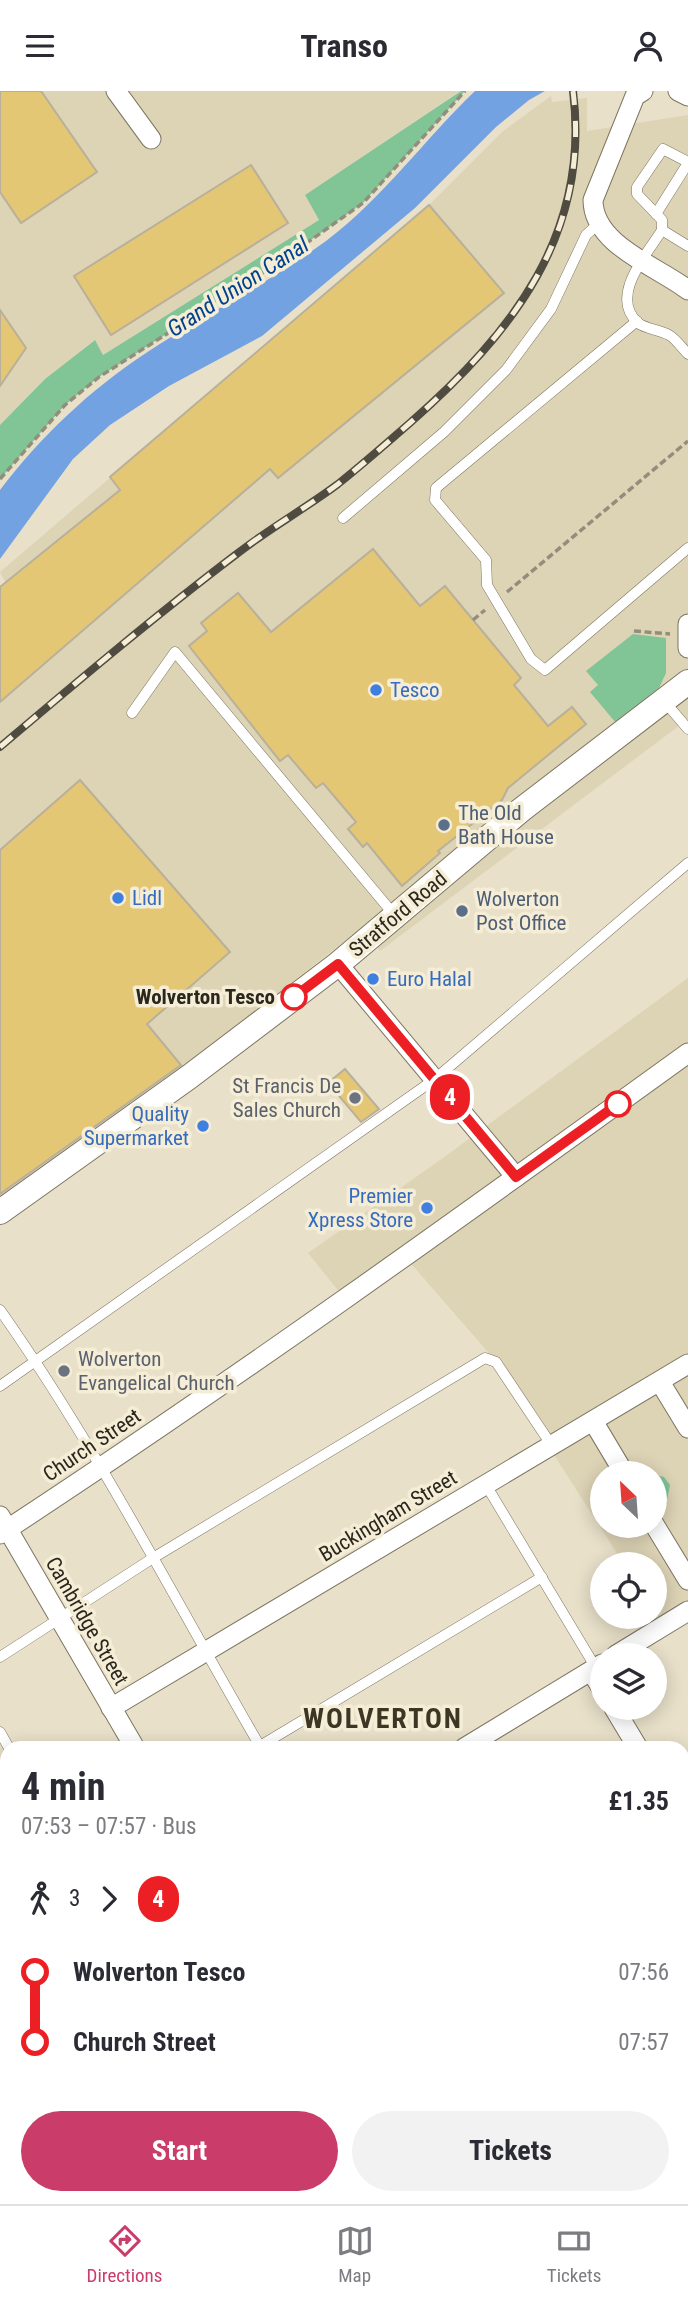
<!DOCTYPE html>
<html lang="en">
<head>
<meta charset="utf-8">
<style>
	body { margin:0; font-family:"Roboto Condensed",sans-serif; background:#f2f2f3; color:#2b2b33; height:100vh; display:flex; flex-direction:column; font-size:26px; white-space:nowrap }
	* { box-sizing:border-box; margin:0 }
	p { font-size:23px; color:#7c7c81 }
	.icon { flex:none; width:38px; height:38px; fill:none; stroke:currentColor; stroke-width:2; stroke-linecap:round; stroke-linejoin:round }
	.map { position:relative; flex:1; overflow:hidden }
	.panel { position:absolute; left:0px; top:1650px; width:690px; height:464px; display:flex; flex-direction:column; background:#fff; border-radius:21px 21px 0 0; box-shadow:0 4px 18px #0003 }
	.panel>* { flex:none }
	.badge { padding:0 14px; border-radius:23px; font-size:24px; line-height:46px }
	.needle { width:46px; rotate:335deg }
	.controls { position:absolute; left:590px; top:1370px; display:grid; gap:14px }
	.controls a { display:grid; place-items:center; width:77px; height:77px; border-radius:50%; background:#fff; box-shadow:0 4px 18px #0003; font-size:35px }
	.map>.badge { position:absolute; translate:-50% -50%; box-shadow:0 0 0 4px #fff }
	.legs { display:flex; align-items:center; gap:10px; height:77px; padding:0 21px; font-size:23px }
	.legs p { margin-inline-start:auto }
	.headline { display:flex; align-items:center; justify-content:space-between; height:119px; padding:0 21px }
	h1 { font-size:38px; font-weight:700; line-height:52px }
	.cta { display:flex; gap:14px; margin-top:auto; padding:14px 21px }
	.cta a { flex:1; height:80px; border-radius:42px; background:#ca3c69; color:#fff; font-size:28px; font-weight:700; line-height:80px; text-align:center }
	.cta a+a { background:#f2f2f3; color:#2b2b33 }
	ul { padding:0 21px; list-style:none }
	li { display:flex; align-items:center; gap:24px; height:70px; font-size:26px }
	li i { display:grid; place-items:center; width:10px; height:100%; margin:0 9px; background:currentColor }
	li i::after { content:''; width:18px; height:18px; margin:-9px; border:5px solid; border-radius:50%; background:#fff }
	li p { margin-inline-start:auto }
	li:first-child i { background:linear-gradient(#0000 50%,currentColor 0) }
	li:last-child i { background:linear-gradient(currentColor 50%,#0000 0) }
	header { display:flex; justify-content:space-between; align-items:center; height:91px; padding:0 21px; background:#fff; font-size:32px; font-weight:700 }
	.menu { display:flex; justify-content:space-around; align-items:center; height:98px; border-top:2px solid #e1e1e2; background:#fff; font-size:19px; color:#7c7c81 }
	.menu a { display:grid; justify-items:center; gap:4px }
	.menu .on { color:#ca3c69 }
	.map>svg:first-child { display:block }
</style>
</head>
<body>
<header><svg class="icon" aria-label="menu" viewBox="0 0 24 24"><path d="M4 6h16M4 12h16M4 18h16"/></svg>Transo<svg class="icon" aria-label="person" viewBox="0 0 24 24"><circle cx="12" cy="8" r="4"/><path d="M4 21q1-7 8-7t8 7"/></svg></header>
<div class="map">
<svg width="688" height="2113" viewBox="0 0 688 2113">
	<rect width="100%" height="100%" fill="#e8e0c9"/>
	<g fill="#ddd3b5" fill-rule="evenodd">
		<path d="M0 0H460L305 104 319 129 103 264 94 249 45 288 0 334Z"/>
		<path d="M551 5 552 11 587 7V40L688 24V628L380 860 361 837 172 986 0 1106V496L6 492 0 481 429 114 502 41Z"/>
		<path d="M688 887V1530L678 1514 658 1526 655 1521 654 1474 624 1473 488 1261 400 1160 341 1203 308 1162 436 1072ZM602 1382H654V1435H602Z"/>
	</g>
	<g fill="#81c597">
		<path d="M461 0H465L363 112 280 171 99 286 65 314 0 388V334L45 288 95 249 103 264 319 129 305 104Z"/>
		<path d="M633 543 666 547V582L659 597 616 632 590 601 598 594 586 580Z"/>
		<path d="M655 1384 664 1386 670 1394 666 1414 657 1410 659 1397 655 1394Z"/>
	</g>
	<path fill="#73a2e2" d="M475 0H545L529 9 496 36 415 117 262 245 169 295 110 334 73 368 0 468V399C41 345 90 299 146 262 205 223 269 192 326 150 383 107 424 49 475 0Z"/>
	<g fill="#e4c775" stroke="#b8b09b" stroke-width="2">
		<path d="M0 0H41L97 81 21 132 0 101Z"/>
		<path d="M251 74 288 132 111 244 74 185Z"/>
		<path d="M429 114 504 202 278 387 270 378 0 611V496L120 399 110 386Z"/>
		<path d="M0 219 26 257 0 295Z"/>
		<path d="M373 458 420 515 445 495 521 587 514 594 548 635 572 616 586 633 508 697 502 709 438 760 440 762 402 795 367 752 363 756 348 738 356 731 323 692 316 697 288 664 280 670 189 555 207 540 201 532 238 502 271 541Z"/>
		<path d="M80 689 230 861 147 933 181 974 0 1103V759Z"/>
		<path d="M345 978 379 1018 361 1031 328 992Z"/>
	</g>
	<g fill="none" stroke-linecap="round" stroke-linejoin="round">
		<g stroke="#7d7561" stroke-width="11">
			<g id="service">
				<path d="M688 71 663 58 637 96V103L662 129V139C648 162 608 205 638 232 646 238 660 239 669 244 676 248 682 257 688 263"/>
				<path d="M656 123 688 72"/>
				<path d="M662 139 688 155"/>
				<path d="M637 230 436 397 435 409 486 469 487 494 531 568 545 579 688 457"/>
				<path d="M343 427 444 341 506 279 551 218 586 144 597 134"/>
				<path d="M665 611 688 638"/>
				<path d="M132 622 175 561 396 826"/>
				<path d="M0 1219C98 1358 176 1511 261 1657"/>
				<path d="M0 1295 435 988 688 772"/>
				<path d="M486 1394 596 1577"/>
				<path d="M0 1566 153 1467 485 1267 496 1271 552 1355"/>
				<path d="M0 1641 9 1657"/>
				<path d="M260 1655 542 1486"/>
				<path d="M682 1940 688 1949"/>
				<path d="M0 2078 7 2091"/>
				<path d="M16 2107 20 2113"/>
				<path d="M270 2107 273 2113"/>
				<path d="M521 2107 525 2113"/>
				<path d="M479 2113 489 2107"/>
			</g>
		</g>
		<g stroke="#7d7561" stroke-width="21">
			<g id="minor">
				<path d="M116 0 151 48"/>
				<path d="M643 0 635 5 593 109C593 154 657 175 688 199"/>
				<path d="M678 0 688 5"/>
				<path d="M688 533V557"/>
				<path d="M338 873 516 1086"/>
				<path d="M660 1291 688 1337"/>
				<path d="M593 1330 624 1382"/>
				<path d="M0 1425 135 1657"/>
				<path d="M654 1433 688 1489"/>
				<path d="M0 1443C234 1290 461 1126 688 962"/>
				<path d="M616 1564 688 1520"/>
				<path d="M591 1580 602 1598"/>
				<path d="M111 1617 688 1273"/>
				<path d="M614 1617 638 1657"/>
				<path d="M464 1657 602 1573"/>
				<path d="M682 1730 688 1739"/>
				<path d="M0 1864 7 1876"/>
				<path d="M0 1939 7 1935"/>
				<path d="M682 2070 688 2062"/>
				<path d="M143 2107 146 2113"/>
				<path d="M396 2107 399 2113"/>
				<path d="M657 2113 660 2107"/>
			</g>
		</g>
		<g stroke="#7d7561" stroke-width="26">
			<path id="tertiary" d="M0 1121 189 986 338 873 521 719 688 591"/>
		</g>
		<g stroke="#938d7c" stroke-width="3.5" stroke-dasharray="7 3.5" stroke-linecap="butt">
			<path d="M0 388 65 314 99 286 280 171 363 112 465 0"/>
			<path d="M507 501 688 350"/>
			<path d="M473 529 485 519"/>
			<path d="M634 540 670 543"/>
		</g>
		<use href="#service" stroke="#fff" stroke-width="10"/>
		<use href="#minor" stroke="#fff" stroke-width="19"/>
		<use href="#tertiary" stroke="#fff" stroke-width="24"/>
		<g stroke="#4f4b40" stroke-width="8">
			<path id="rail" d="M0 656C78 590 156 524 238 462 270 437 306 417 338 393 363 373 387 352 411 331 512 242 591 143 573 0"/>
		</g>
		<use href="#rail" stroke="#f5edd6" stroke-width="5" stroke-dasharray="16" stroke-linecap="butt"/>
	</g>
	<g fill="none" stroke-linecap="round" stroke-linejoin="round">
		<g stroke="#fff" stroke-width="16">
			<path id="line-1" d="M294 906 338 873 516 1086 618 1013"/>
		</g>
		<use href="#line-1" stroke="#ec1f25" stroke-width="10"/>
	</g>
	<g fill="#3f7fe0" stroke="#f5edd6" stroke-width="2.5">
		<circle cx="376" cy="599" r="7"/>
		<circle cx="118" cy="807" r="7"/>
		<circle cx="373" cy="888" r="7"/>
		<circle cx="203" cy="1035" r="7"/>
		<circle cx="427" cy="1117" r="7"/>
	</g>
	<g fill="#5c6f8a" stroke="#f5edd6" stroke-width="2.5">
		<circle cx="444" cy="734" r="7"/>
		<circle cx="462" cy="820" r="7"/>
	</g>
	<g fill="#fff" stroke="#ec1f25" stroke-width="3.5">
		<circle cx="294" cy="906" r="12"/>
		<circle cx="618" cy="1013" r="12"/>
	</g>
	<g fill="#6b7280" stroke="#f5edd6" stroke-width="2.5">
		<circle cx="355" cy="1007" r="7"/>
		<circle cx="64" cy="1280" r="7"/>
	</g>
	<g text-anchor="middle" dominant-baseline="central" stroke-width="7" stroke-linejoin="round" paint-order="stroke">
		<g font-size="21" fill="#366cbe" stroke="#f5edd6" text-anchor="start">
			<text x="390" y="599">Tesco</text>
			<text x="132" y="807">Lidl</text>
			<text x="387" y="888">Euro Halal</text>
			<text x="189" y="1023" text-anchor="end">Quality<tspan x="189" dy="24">Supermarket</tspan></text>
			<text x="413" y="1105" text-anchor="end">Premier<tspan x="413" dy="24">Xpress Store</tspan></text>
		</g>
		<g font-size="21" fill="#4e5e75" stroke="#f5edd6" text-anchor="start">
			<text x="458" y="722">The Old<tspan x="458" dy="24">Bath House</tspan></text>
			<text x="476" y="808">Wolverton<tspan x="476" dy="24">Post Office</tspan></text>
		</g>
		<g font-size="21" fill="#2a271e" stroke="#f5edd6">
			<text transform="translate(398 823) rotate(-40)">Stratford Road</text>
			<text transform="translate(92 1354) rotate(-34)">Church Street</text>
			<text transform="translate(388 1425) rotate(-31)">Buckingham Street</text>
			<text transform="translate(87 1530) rotate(60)">Cambridge Street</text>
		</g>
		<g font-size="21" font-weight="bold" fill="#2a271e" stroke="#f5edd6" text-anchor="end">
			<text x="275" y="906">Wolverton Tesco</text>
		</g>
		<g font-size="21" fill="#5b616d" stroke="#f5edd6" text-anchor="end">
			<text x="341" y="995">St Francis De<tspan x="341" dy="24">Sales Church</tspan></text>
			<text x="78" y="1268" text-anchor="start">Wolverton<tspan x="78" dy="24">Evangelical Church</tspan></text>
		</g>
		<g font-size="23" font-style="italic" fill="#00428c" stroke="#f5edd6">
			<text transform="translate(238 196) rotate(-33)">Grand Union Canal</text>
		</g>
		<g font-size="28" font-weight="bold" letter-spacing="2" fill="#3d3624" stroke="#f5edd6">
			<text x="383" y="1627">WOLVERTON</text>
		</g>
	</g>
</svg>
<div class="controls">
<a><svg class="needle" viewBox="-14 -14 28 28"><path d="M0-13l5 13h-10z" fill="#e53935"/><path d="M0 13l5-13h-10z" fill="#7c7c81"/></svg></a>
<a><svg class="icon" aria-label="locate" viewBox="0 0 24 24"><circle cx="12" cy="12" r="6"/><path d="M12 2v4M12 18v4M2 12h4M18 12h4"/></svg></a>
<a><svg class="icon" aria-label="layers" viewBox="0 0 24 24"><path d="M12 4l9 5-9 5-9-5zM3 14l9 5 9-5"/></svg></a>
</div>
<b class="badge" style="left:450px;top:1006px;background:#ec1f25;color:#fff">4</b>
<section class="panel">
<div class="headline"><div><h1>4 min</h1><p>07:53 – 07:57 · Bus</p></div><b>£1.35</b></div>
<div class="legs"><svg class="icon" aria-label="walk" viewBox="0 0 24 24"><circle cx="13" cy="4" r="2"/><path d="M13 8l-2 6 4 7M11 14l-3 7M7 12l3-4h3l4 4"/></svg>3<svg class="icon" aria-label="forward" viewBox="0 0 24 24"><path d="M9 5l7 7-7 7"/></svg><b class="badge" style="background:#ec1f25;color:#fff">4</b></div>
<ul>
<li><i style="color:#ec1f25"></i><b>Wolverton Tesco</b><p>07:56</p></li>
<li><i style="color:#ec1f25"></i><b>Church Street</b><p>07:57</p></li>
</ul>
<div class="cta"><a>Start</a><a>Tickets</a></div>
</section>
</div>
<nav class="menu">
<a class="on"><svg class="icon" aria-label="directions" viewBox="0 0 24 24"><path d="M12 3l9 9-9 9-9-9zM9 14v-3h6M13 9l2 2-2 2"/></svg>Directions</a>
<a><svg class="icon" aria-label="map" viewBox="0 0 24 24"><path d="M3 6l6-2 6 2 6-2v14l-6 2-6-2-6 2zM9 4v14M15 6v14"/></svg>Map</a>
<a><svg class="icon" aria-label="tickets" viewBox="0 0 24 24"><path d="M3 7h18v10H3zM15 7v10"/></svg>Tickets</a>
</nav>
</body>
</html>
